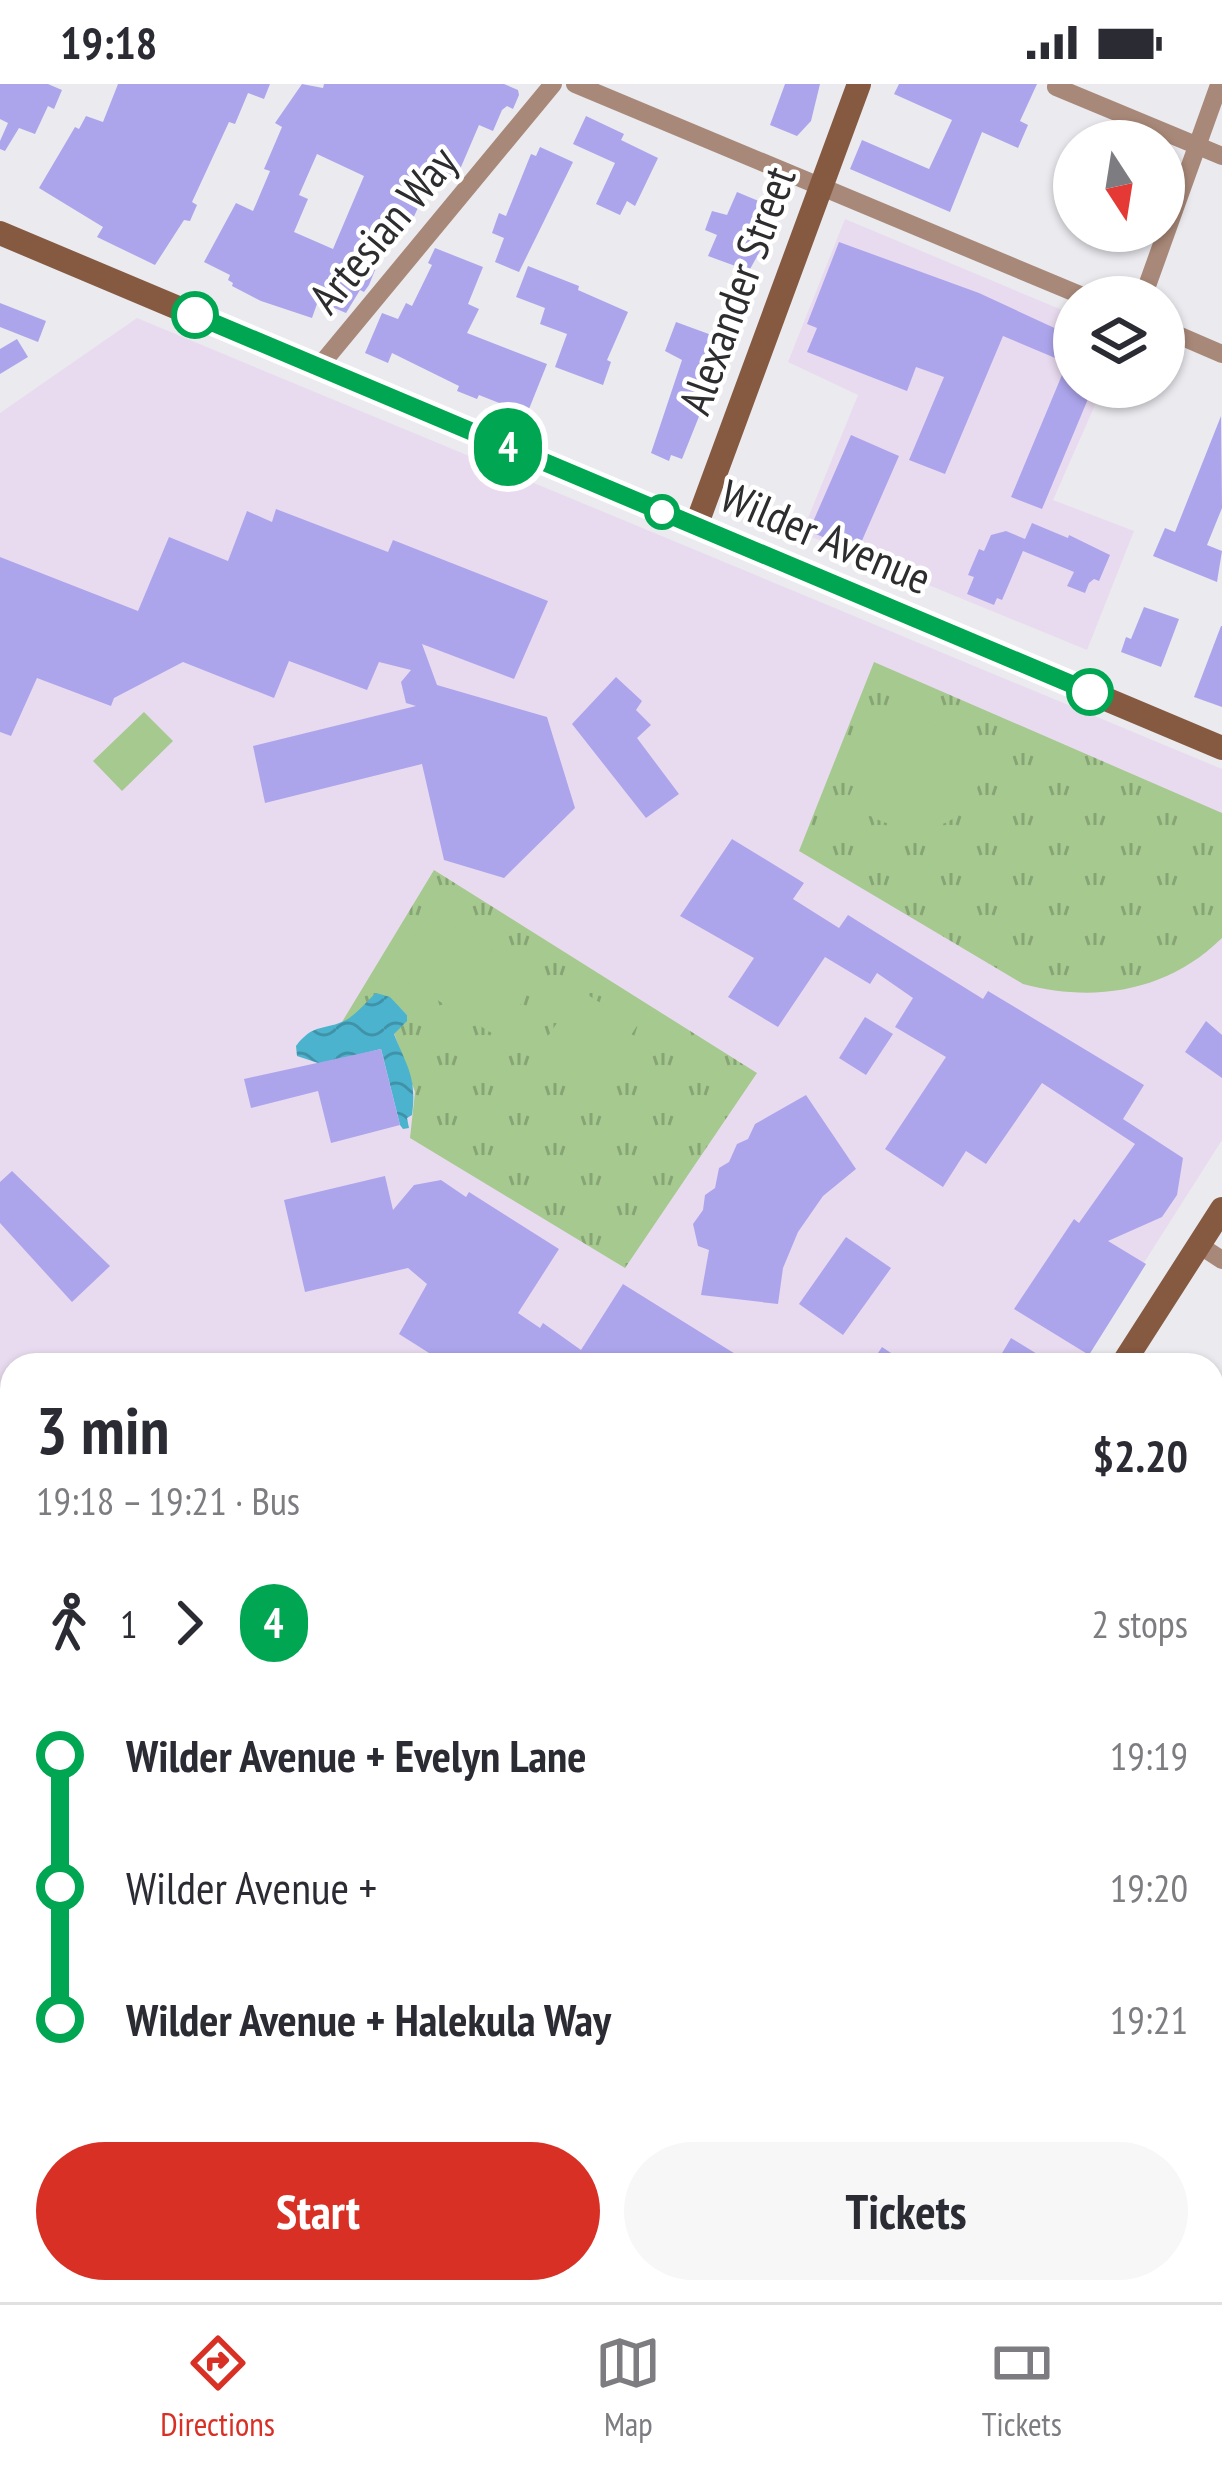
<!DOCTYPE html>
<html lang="en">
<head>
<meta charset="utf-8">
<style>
	body { margin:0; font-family:"PT Sans Narrow",sans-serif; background:#f7f7f7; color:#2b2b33; height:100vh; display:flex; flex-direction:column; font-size:45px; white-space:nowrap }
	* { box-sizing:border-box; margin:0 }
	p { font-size:39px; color:#7c7c81 }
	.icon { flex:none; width:66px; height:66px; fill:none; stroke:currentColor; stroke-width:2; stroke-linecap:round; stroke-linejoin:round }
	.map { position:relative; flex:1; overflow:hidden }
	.side { position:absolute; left:0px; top:1269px; width:1224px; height:951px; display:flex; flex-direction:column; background:#fff; border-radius:36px 36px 0 0; box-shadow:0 3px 9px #0004 }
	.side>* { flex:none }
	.badge { padding:0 24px; border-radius:39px; font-size:42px; line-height:78px }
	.needle { width:78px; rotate:168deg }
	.controls { position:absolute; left:1053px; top:36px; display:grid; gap:24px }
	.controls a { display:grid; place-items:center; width:132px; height:132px; border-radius:50%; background:#fff; box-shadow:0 3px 9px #0004; font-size:60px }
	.map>.badge { position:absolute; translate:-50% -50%; box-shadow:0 0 0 6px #fff }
	.legs { display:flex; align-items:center; gap:18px; height:132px; padding:0 36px; font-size:39px }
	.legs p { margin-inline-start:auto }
	.headline { display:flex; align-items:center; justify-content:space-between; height:204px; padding:0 36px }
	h1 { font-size:66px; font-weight:700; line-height:90px }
	.action { display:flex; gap:24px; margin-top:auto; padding:24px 36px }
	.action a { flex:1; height:138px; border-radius:72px; background:#d93025; color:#fff; font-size:48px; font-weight:700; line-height:138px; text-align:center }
	.action a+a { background:#f7f7f7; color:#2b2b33 }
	ul { padding:0 36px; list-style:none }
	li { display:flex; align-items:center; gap:42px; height:132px; font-size:45px }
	li i { display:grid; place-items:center; width:18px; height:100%; margin:0 15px; background:currentColor }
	li i::after { content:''; width:30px; height:30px; margin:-15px; border:9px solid; border-radius:50%; background:#fff }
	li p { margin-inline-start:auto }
	li:first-child i { background:linear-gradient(#0000 50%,currentColor 0) }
	li:last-child i { background:linear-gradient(currentColor 50%,#0000 0) }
	.status { display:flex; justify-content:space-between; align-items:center; height:84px; padding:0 60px; background:#fff; direction:ltr }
	.status svg { height:33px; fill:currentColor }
	.dock { display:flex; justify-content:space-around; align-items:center; height:168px; border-top:3px solid #e1e1e2; background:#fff; font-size:33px; color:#7c7c81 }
	.dock a { display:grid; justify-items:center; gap:6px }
	.dock .current { color:#d93025 }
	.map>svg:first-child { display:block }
</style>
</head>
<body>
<div class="status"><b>19:18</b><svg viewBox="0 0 49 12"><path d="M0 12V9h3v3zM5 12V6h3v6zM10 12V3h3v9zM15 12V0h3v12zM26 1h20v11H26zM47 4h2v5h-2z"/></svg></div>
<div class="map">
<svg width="1222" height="2218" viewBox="0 0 1222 2218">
	<defs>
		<pattern id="grass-tufts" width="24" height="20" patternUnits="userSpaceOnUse" patternTransform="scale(3)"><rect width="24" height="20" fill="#a5c98f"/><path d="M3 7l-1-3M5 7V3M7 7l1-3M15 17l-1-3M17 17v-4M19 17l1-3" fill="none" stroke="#87a475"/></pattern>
		<pattern id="water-waves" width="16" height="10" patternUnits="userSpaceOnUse" patternTransform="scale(3)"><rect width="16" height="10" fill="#4bb3cd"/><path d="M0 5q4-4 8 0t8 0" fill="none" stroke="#3f92a7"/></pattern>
	</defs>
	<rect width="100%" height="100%" fill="#eaeaef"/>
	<g fill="#e9dbef">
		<path d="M845 135 1074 231V303H1103L1053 416 1134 447 1087 566 802 449 858 311 788 278Z"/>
		<path d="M137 234 1222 685V1056L1079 1281H12V1774L0 1777V329Z"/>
	</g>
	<g fill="url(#grass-tufts)">
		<path d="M874 578 1222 729V854C1167 908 1094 919 1023 900L799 767Z"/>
		<path d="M434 786 757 989 625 1184 410 1054 415 1008 394 949 407 931 399 923 342 938Z"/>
	</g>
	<g fill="#a5c98f">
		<path d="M888 620 987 665C983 680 981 698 974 712 948 761 879 748 848 715Z"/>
		<path d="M144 628 173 657 122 707 93 677Z"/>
		<path d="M429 827 537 893 500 954 391 888Z"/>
		<path d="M580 906 637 942 604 992 593 993 541 962Z"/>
	</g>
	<path fill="url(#water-waves)" d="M376 909 390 913 407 931V937L394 950C407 983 417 993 412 1031L407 1034 409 1044 403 1045 400 1041 381 965 321 980 297 972 296 962C314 938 325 947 346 936 357 930 367 917 376 909Z"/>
	<g fill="#ada5ec" fill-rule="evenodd">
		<path d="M0 0H48L62 6 54 25 48 22 35 50 19 44 5 67 0 65V57L8 39 0 35Z"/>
		<path d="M118 0H270L264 15 248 9 235 40 229 38 192 118 197 121 190 137 184 136 155 181 97 153 103 143 39 104 75 43 79 45 86 32 103 38Z"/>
		<path d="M302 0 323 4 324 0H504L518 6 519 11 513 25 507 22 502 26 493 47 479 41 455 97 439 90 435 100 430 98 409 143 391 136 371 184 375 186 369 201 364 208 360 206 346 229 318 217 312 234 261 217 232 202 233 199 228 196 230 191 204 178 236 119 253 127 270 87 264 85 282 43 275 39ZM317 70 364 92 333 165 294 148 308 115 299 111Z"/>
		<path d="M785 0H820L811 37 797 52 770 41Z"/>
		<path d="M899 0H1037L1020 37 1028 41 1018 64 982 48 950 128 850 85 862 56 929 85 952 36 894 10Z"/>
		<path d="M586 32 624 50 621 56 658 74 635 122 627 117 620 131 596 120 615 79 573 60Z"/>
		<path d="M540 63 573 78 519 188 495 178 504 154 492 149 499 129 506 132 531 70 536 72Z"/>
		<path d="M737 108 775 124 767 143 772 145 749 187 708 172 717 151 705 146 712 127 727 131Z"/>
		<path d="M839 158 979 209 1074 253V303H1093L1042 425 1011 413 1067 279 1003 252 945 390 909 376 944 293 916 283 907 307 807 268 817 244 807 240Z"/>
		<path d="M435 164 483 183 468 220 479 225 467 249 547 280 527 330 479 311 477 315 457 307 459 302 392 269 388 279 365 269 382 229 398 235 406 219 412 222 432 181 428 179Z"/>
		<path d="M528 182 579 202 578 206 628 228 607 276 611 278 603 301 555 283 567 250 540 240 545 224 516 213Z"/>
		<path d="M0 219 46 237 38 258 0 243Z"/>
		<path d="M676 238 717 253 711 270 717 272 712 300 682 375 671 371 669 377 651 369 682 276 665 267Z"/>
		<path d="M17 255 28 273 0 290V265Z"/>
		<path d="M1221 332 1222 424 1207 461 1222 467 1217 498 1153 472 1165 444 1175 448Z"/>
		<path d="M851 351 899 372 857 468 809 447Z"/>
		<path d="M276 425 388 468 393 456 548 517 514 595 422 560 437 601 547 633 575 724 504 794 444 776 422 680 265 719 253 662 416 622 406 619 401 598 411 586 379 578 367 606 289 577 274 614 183 578 114 614 111 622 37 594 11 652 0 648V473L138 527 169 453 228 477 247 427 272 438Z"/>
		<path d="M1032 439 1068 454 1069 451 1110 471 1099 497 1094 495 1089 499 1085 509 1067 502 1074 488 1023 467 1002 516 997 514 994 521 967 510 974 493 968 491 979 465 984 467 991 451 1006 447 1025 455Z"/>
		<path d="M1144 523 1179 535 1161 583 1121 568 1126 553 1131 555Z"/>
		<path d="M1221 542H1222V623L1194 613Z"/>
		<path d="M616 593 642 617 636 626 651 641 637 654 679 710 646 734 572 640Z"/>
		<path d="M732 755 804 799 793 815 839 844 848 831 983 915 988 907 1144 1001 1123 1035 1183 1074 1177 1111 1162 1133 1108 1157 1146 1180 1089 1271 1014 1225 1074 1135 1079 1139 1135 1060 1042 999 986 1080 966 1067 943 1103 885 1065 946 973 895 943 913 914 877 889 870 900 825 873 778 943 728 913 754 874 680 832Z"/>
		<path d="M865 933 893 950 866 991 839 974Z"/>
		<path d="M1206 937 1222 951V994L1185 968Z"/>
		<path d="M381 965 400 1041 331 1059 318 1007 251 1024 244 995Z"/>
		<path d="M806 1011 856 1085 823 1112 798 1148 783 1184 778 1220 701 1211 709 1166 698 1162 693 1140 703 1126 705 1111 715 1104 719 1084 729 1078 737 1060 748 1055 755 1040Z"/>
		<path d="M12 1087 110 1182 72 1218 0 1139V1098Z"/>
		<path d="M385 1092 393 1126 414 1101 441 1096 466 1113 469 1108 559 1165 518 1229 540 1244 543 1239 581 1266 623 1200 753 1281H448L399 1250 427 1200 408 1184 305 1208 284 1116Z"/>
		<path d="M846 1153 891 1184 843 1251 799 1220Z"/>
		<path d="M1011 1254 1055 1281H995Z"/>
		<path d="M882 1263 909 1281H870Z"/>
	</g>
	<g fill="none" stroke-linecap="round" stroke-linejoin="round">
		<g stroke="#a88878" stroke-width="18">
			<path d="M575 0 1085 213"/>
			<path d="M1056 3 1222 72"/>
			<path d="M1143 213 1219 1"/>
			<path d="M1164 245 1222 270"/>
			<path d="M318 284 553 0"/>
			<path d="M1199 1161 1222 1176"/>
			<path d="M1212 1587 1222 1572"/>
			<path d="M1212 1725 1222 1711"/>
			<path d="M0 2204 12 2202"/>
			<path d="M143 2208 153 2218"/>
			<path d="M548 2218 567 2208"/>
		</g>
		<g stroke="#865941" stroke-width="24">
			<path d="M0 149 1222 664"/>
			<path d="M696 442 859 0"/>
			<path d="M1122 1281 1222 1125"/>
			<path d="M1212 1632 1222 1639"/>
			<path d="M0 1802 12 1798"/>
		</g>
	</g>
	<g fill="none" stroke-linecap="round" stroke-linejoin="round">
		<g stroke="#fff" stroke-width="27">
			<path id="line-1" d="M195 231 1090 608"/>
		</g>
		<use href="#line-1" stroke="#00a651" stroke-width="18"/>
	</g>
	<g fill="#fff" stroke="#00a651" stroke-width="6">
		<circle cx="195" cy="231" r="21"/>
		<circle cx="662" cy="428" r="15"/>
		<circle cx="1090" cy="608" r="21"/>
	</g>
	<g text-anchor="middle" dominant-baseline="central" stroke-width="9" stroke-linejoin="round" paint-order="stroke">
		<g font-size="45" fill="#2d2d2f" stroke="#fff">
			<text transform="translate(382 145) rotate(-50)">Artesian Way</text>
			<text transform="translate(736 206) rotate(-70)">Alexander Street</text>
			<text transform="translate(826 452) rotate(23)">Wilder Avenue</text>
		</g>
	</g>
</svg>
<div class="controls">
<a><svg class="needle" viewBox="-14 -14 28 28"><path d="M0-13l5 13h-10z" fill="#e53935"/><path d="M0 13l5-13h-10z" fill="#7c7c81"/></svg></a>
<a><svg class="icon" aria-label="layers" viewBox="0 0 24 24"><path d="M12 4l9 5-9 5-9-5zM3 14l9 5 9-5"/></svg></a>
</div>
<b class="badge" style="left:508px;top:363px;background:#00a651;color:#fff">4</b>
<section class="side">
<div class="headline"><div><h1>3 min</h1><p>19:18 – 19:21 · Bus</p></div><b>$2.20</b></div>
<div class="legs"><svg class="icon" aria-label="walk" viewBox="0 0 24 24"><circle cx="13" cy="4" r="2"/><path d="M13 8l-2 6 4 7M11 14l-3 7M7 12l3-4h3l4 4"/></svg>1<svg class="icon" aria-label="forward" viewBox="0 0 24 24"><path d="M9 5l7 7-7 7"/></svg><b class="badge" style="background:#00a651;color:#fff">4</b><p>2 stops</p></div>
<ul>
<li><i style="color:#00a651"></i><b>Wilder Avenue + Evelyn Lane</b><p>19:19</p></li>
<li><i style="color:#00a651"></i><span>Wilder Avenue +</span><p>19:20</p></li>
<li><i style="color:#00a651"></i><b>Wilder Avenue + Halekula Way</b><p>19:21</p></li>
</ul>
<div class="action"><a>Start</a><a>Tickets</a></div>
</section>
</div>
<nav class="dock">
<a class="current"><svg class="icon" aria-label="directions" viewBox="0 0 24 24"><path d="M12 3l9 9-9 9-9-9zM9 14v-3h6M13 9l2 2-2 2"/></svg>Directions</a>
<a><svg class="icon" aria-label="map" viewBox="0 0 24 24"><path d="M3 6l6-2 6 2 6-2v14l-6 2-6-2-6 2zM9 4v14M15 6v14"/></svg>Map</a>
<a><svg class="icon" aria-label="tickets" viewBox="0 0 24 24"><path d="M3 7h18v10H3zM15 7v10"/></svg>Tickets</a>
</nav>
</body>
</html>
